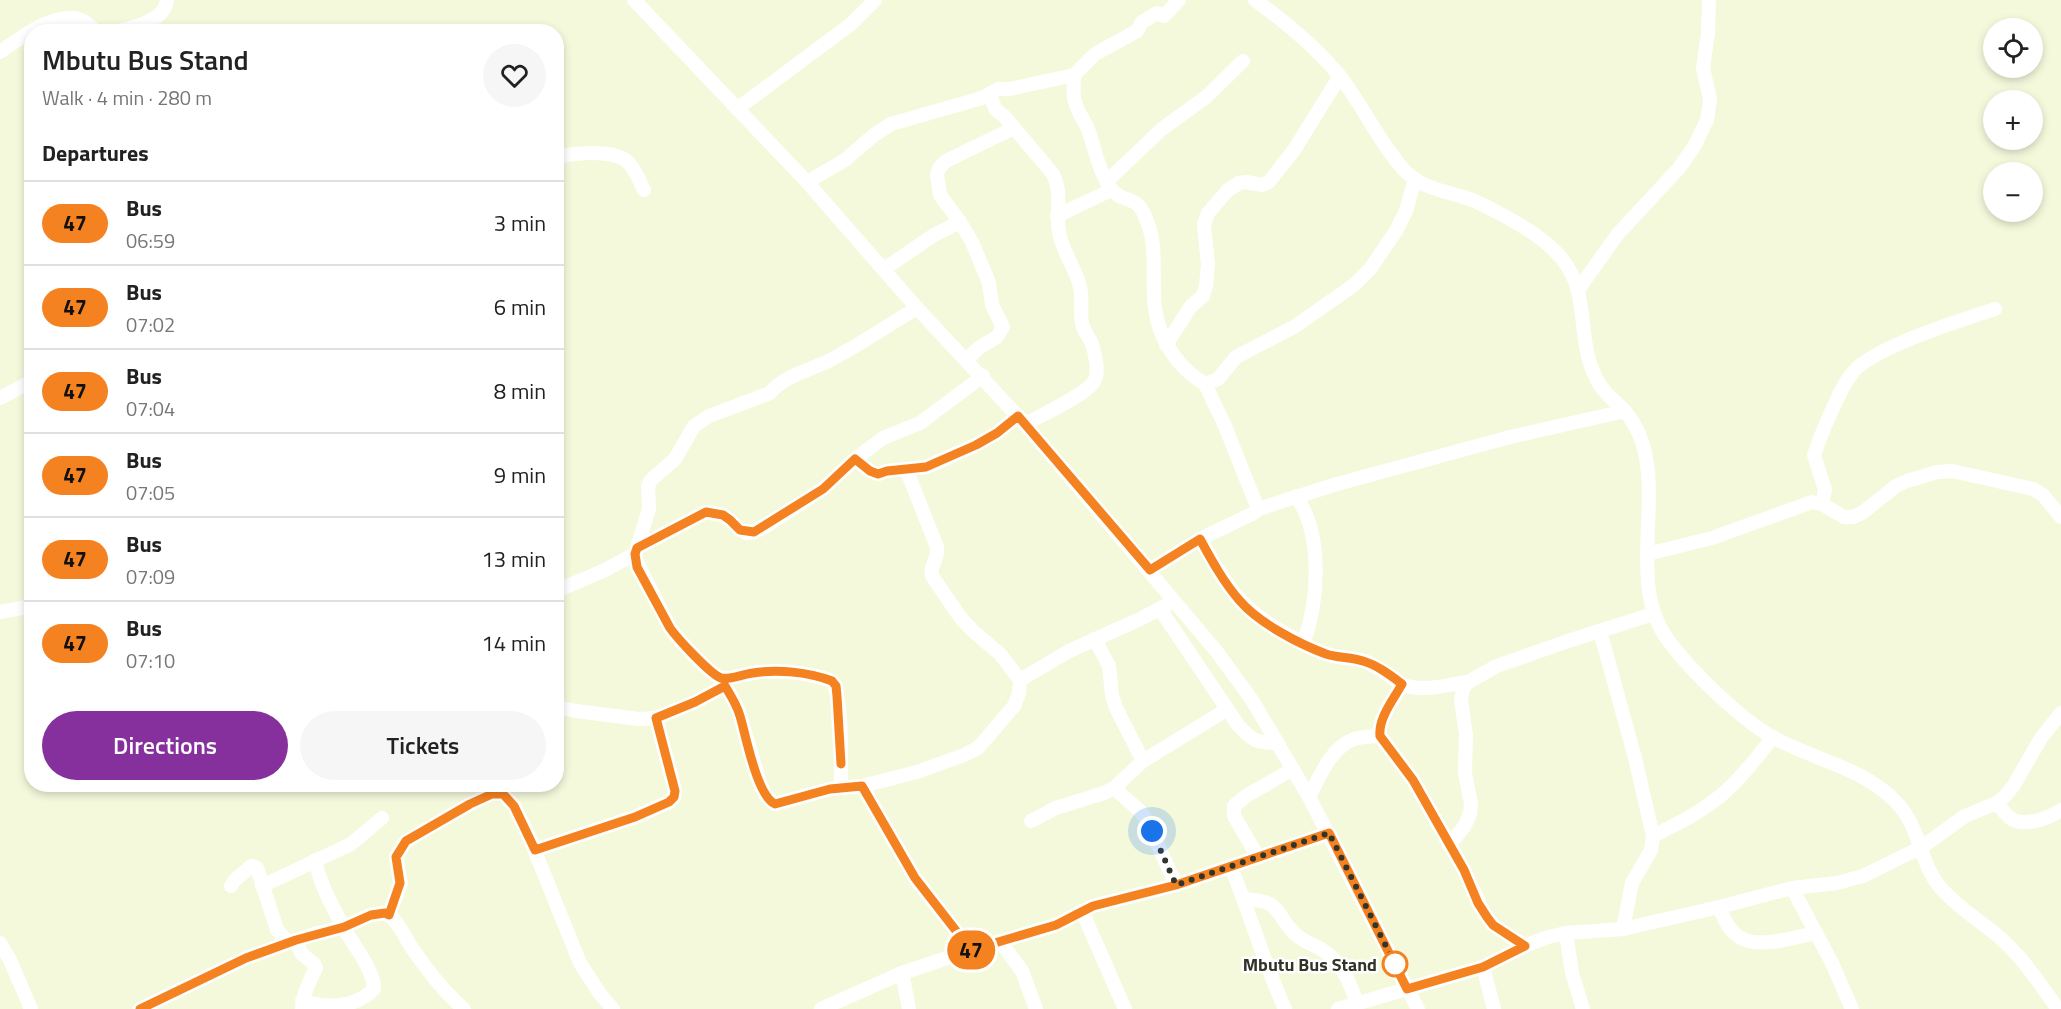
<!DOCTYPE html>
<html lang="en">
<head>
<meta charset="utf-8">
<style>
	body { margin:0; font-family:"Titillium Web",sans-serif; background:#f6f6f6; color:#222; height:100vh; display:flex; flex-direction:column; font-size:22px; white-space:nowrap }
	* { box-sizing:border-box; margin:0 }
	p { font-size:20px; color:#767676 }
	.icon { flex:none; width:33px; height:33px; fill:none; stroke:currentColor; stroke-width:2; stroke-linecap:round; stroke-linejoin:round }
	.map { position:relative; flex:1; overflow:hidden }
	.side { position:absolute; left:24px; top:24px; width:540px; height:768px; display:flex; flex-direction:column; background:#fff; border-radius:24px; box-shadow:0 3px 9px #0003 }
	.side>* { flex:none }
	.badge { padding:0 12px; border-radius:20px; font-size:21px; line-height:39px }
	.controls { position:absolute; left:1983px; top:18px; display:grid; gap:12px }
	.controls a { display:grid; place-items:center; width:60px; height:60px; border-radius:50%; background:#fff; box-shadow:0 3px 9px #0003; font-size:30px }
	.you { position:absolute; width:30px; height:30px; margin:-15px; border:4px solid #fff; border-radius:50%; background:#1a73e8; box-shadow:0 0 0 9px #1a73e833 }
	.map>.badge { position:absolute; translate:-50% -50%; box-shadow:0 0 0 3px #fff }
	h2 { padding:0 18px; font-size:22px; line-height:54px }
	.round { display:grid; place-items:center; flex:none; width:63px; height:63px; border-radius:32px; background:#f6f6f6 }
	.head { display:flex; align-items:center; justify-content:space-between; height:102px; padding:0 18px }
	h1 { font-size:28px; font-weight:600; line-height:45px }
	.cta { display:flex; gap:12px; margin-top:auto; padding:12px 18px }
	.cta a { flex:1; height:69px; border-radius:36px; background:#85309d; color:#fff; font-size:24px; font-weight:600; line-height:69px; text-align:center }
	.cta a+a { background:#f6f6f6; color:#222 }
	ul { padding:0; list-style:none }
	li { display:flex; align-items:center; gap:18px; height:84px; padding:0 18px; border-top:2px solid #e0e0e0 }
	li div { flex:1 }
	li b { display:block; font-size:22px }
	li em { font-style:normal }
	li .badge { min-width:66px; font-weight:700; text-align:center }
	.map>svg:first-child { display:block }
</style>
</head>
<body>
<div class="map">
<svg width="2061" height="1009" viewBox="0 0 2061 1009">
	<rect width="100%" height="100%" fill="#f5f9dc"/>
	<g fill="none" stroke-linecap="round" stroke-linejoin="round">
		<g stroke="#fff" stroke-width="14">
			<path d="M634 0 807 182 917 308 1025 424 1217 652 1252 700 1309 797 1418 1009"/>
			<path d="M1255 0C1284 21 1320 51 1342 79 1364 108 1379 142 1404 170 1423 190 1448 191 1472 200 1487 206 1501 214 1515 222 1543 238 1570 258 1578 291 1585 321 1582 351 1596 378 1602 391 1613 400 1623 409 1632 419 1639 432 1643 445 1661 506 1628 586 1668 640 1690 670 1741 720 1774 738 1813 759 1863 768 1895 801 1920 825 1919 861 1939 886 1956 906 1977 919 1997 935 2022 956 2039 983 2058 1009"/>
			<path d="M141 25C153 19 165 15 167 0"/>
			<path d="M115 32 141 25 151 32"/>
			<path d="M0 52C19 39 48 16 73 18 82 18 91 27 98 32"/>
			<path d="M1074 75C1074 83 1073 91 1074 98 1076 111 1085 120 1089 132 1096 152 1099 174 1113 191 1119 199 1129 198 1137 204 1142 208 1146 218 1148 224 1156 245 1153 270 1154 292 1154 331 1172 364 1205 384L1218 379 1236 357 1294 327 1354 285 1370 269 1396 231 1406 211 1415 179"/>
			<path d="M990 96 996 110 1004 116 1053 174C1063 195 1055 210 1059 232 1062 252 1076 268 1080 287 1083 299 1080 312 1082 324 1084 331 1089 337 1092 344 1095 353 1099 371 1095 380 1088 394 1040 416 1025 424"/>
			<path d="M737 109 851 24 875 0"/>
			<path d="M556 157C575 153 611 149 627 161 635 168 639 180 644 190"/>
			<path d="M1107 181 1162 129 1206 97 1243 61"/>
			<path d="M807 182 845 160 874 135 891 124 982 98 998 89H1010L1074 75 1095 54 1137 31 1142 22 1157 13 1164 16 1179 0"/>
			<path d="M1057 216 1111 190"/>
			<path d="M884 269 934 235 960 222"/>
			<path d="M1578 290 1617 235 1680 167 1695 145 1707 120 1710 99 1703 68 1708 33 1709 0"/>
			<path d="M1166 345 1191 306 1203 296 1206 286 1208 265 1204 224 1208 213 1228 190 1239 183 1246 182 1262 185 1269 182 1294 150 1340 76"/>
			<path d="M966 360 980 347 997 337 1003 327 992 305 989 283 972 242 960 222 940 195 937 175 939 168 946 161 1014 128"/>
			<path d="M0 398 32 381"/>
			<path d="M855 459 870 471 878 474 887 471 926 467 976 445 997 433 1018 416"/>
			<path d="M1296 496C1323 534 1319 601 1303 644"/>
			<path d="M1822 504 1825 490 1814 455C1821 434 1840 388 1853 372 1875 347 1961 320 1995 309"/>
			<path d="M1258 509 1337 484 1510 437 1625 411"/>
			<path d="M1200 539C1228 587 1238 608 1288 635 1301 642 1315 651 1329 655 1340 658 1351 658 1361 660 1376 664 1387 675 1400 683 1419 694 1448 684 1468 682"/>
			<path d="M637 548 706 512 722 515 730 520 740 530 747 533 754 532 765 527 823 489 855 459 883 438 920 423 983 376"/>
			<path d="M1647 554 1712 538 1812 502 1822 504 1844 517H1853L1862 513 1896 486 1907 481 1937 472 1952 471 2033 489 2043 495 2061 517"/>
			<path d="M1150 570 1200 539 1254 513 1258 509 1225 426 1205 384"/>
			<path d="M556 591 603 571 635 554"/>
			<path d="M1160 609 1238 725C1252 741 1258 743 1278 743"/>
			<path d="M0 612 32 606"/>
			<path d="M1600 631 1635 758 1653 836 1651 850 1632 883 1623 929"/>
			<path d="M1095 639 1109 666 1112 695 1116 708 1143 761"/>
			<path d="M720 677 735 703 740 715 761 787 766 796 775 804 830 789 862 786 917 772 964 755 978 748 1014 706 1019 693 1020 680 1000 654 973 631 960 617 932 576C929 566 939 559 937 547L906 469"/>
			<path d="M1020 680 1069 651 1138 620 1167 605"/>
			<path d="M1402 684C1394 699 1378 718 1380 736L1413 780 1464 870 1484 913 1493 925 1525 946"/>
			<path d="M556 707 576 711 639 719 656 718 695 702 725 686"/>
			<path d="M862 786 915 878 971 950"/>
			<path d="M841 788C841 765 843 698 832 681 809 673 778 669 753 673 743 674 730 680 720 678 710 674 677 638 670 628L636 560 635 554 649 509 648 486 651 480 675 459 694 426 709 416 770 393C785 374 816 369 836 357 864 342 890 324 917 308"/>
			<path d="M1114 788 1140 811 1147 821 1176 885"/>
			<path d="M1309 797C1319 778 1330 749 1352 740 1360 736 1371 737 1380 736"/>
			<path d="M1997 803C2001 808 2005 814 2010 818 2024 828 2049 818 2061 810"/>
			<path d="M1031 821 1056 808 1104 793 1114 788 1143 761 1226 710"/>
			<path d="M1653 836C1679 823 1705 810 1726 791 1744 775 1758 756 1773 737"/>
			<path d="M1449 845 1464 827 1470 814 1471 804 1465 773 1466 735 1461 700 1463 689 1468 682 1497 666 1568 641 1653 614"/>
			<path d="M535 850 635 817 669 802 674 797 675 791 656 718"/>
			<path d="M1258 857 1234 816V806L1246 796 1293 769"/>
			<path d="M1231 867C1250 914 1264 963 1285 1009"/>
			<path d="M231 886 234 881 250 867 253 866 257 868 277 930 289 943"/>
			<path d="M262 886 351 844 382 818"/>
			<path d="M1792 888 1832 963 1852 1009"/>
			<path d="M1244 899C1283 902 1271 908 1294 933 1302 941 1312 944 1321 949 1342 961 1349 982 1357 1002"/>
			<path d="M1719 907C1723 916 1726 925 1733 932 1753 953 1792 937 1816 933"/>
			<path d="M1082 911 1125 1009"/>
			<path d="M389 915 401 883 396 857 406 841 470 804 492 794H503L514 806 528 834 580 963 600 994 613 1009"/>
			<path d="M1566 933 1572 973 1583 1009"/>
			<path d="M296 940 301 953 314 964 316 968C309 982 303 994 302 1009"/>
			<path d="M1000 941 1022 971 1036 1009"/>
			<path d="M0 943 10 960 31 1009"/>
			<path d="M1483 967 1494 1009"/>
			<path d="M902 973 909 1009"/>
			<path d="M302 1001C327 1008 354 1009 374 989 375 973 354 945 345 930 333 908 320 884 315 860"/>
			<path d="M140 1009 246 958 314 934 344 927 371 915 385 913C399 920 405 939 414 951 429 972 444 992 464 1009"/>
			<path d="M821 1009 902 973 971 950 1056 925 1093 906 1176 885 1329 833"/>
			<path d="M1338 1009 1483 967 1525 946 1548 937 1566 933 1623 929 1719 907 1792 888 1837 883 1863 876 1922 847 1965 816 1997 803 2006 795 2014 785 2041 738 2061 713"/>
		</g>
	</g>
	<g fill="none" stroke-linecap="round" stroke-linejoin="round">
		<g stroke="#fff" stroke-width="14">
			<path id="line" d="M140 1009 246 958 296 940 344 927 371 915 385 913 389 915 400 883 396 857 406 841 470 804 492 794H503L514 806 535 850 635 817 669 802 674 797 675 791 656 718 695 702 725 686C731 696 737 705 740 716 746 736 757 796 775 804L830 789 862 786 915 878 971 950 1056 925 1093 906 1176 885 1329 833 1407 989 1483 967 1525 946 1493 925 1487 917 1478 903 1464 870 1413 780 1380 736C1378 718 1394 699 1402 684 1390 675 1377 665 1363 661 1351 657 1338 658 1326 654 1299 644 1259 623 1240 601 1224 583 1212 561 1200 539L1150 570 1018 416 997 433 976 445 926 467 887 471 878 474 870 471 855 459 823 489 754 532 740 530 730 520 723 515 706 512 637 548 635 554 637 567 670 628C677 638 710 674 721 678 730 680 743 674 753 673 777 669 809 672 832 681L836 686 837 696 841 764"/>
		</g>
		<use href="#line" stroke="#f58220" stroke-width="9"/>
		<path stroke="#323429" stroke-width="6" stroke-dasharray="0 10.8" d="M1152 831 1176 885 1329 833 1398 970 1395 964"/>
	</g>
	<circle fill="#fff" stroke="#f58220" stroke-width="3" cx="1395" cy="964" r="12"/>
	<g text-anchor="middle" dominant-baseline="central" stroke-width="5" stroke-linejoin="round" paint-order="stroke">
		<g font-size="18" font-weight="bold" fill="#323429" stroke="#fff" text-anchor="end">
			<text x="1377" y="964">Mbutu Bus Stand</text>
		</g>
	</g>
</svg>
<div class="controls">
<a><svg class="icon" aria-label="locate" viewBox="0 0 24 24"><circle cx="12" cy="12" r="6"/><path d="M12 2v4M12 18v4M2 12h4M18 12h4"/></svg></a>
<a>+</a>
<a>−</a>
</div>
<div class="you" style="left:1152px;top:831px"></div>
<b class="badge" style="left:971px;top:950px;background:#f58220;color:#111">47</b>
<section class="side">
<div class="head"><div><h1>Mbutu Bus Stand</h1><p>Walk · 4 min · 280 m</p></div><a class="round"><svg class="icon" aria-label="heart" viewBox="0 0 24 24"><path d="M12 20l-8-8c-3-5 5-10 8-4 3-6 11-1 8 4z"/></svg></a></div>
<h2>Departures</h2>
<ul>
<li><span class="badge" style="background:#f58220;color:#111">47</span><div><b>Bus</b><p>06:59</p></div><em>3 min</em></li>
<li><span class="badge" style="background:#f58220;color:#111">47</span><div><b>Bus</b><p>07:02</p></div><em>6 min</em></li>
<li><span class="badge" style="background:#f58220;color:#111">47</span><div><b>Bus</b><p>07:04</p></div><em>8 min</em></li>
<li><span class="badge" style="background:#f58220;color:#111">47</span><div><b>Bus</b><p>07:05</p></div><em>9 min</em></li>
<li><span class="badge" style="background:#f58220;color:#111">47</span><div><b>Bus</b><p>07:09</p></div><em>13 min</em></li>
<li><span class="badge" style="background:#f58220;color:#111">47</span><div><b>Bus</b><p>07:10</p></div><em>14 min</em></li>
</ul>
<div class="cta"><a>Directions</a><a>Tickets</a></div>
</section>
</div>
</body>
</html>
